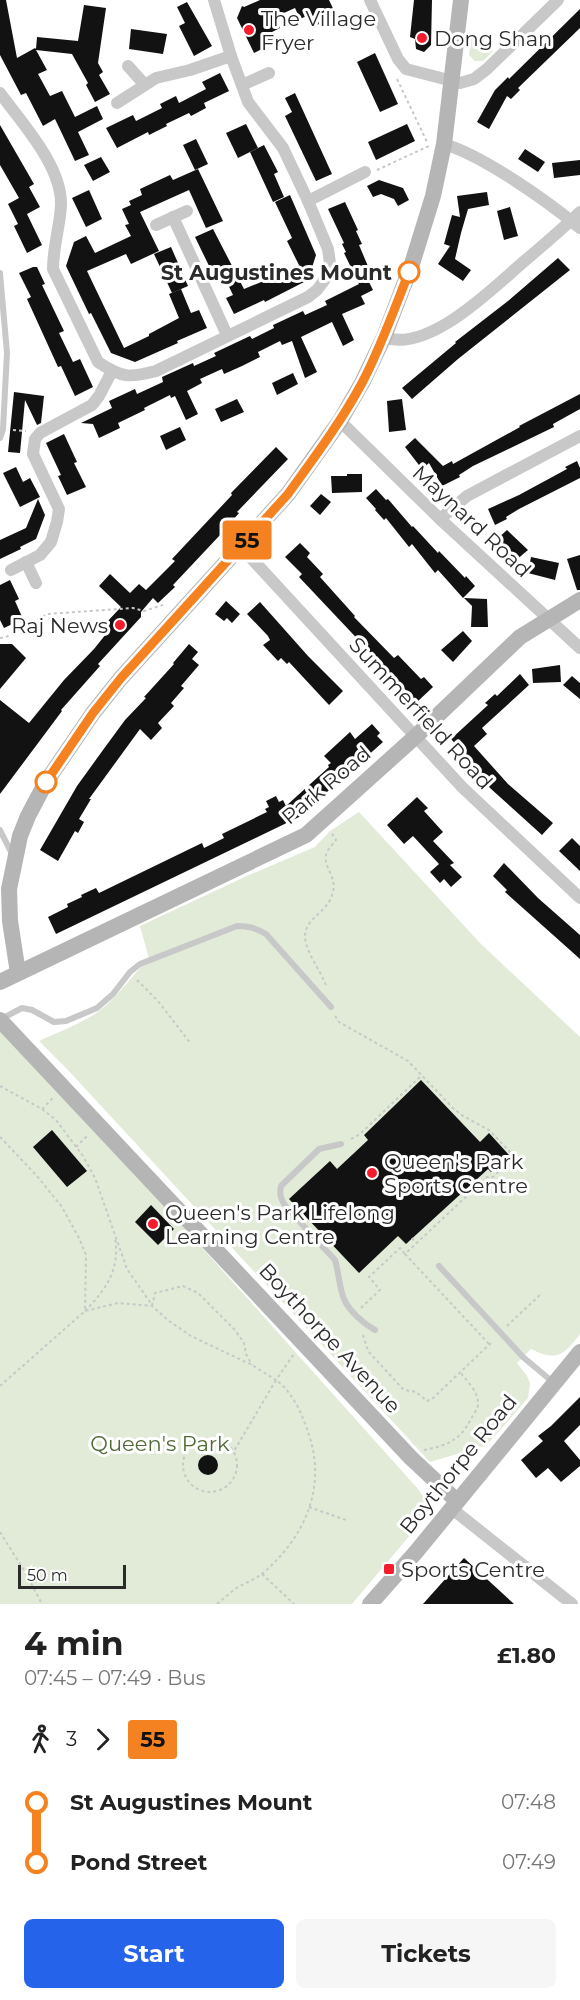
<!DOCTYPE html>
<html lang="en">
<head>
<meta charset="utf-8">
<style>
	body { margin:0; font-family:Montserrat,sans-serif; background:#f6f6f6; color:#222; height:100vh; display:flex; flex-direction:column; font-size:22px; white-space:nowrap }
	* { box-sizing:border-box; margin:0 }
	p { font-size:20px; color:#767676 }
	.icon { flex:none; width:33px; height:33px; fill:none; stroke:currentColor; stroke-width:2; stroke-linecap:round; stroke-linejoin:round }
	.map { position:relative; height:1604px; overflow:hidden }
	.drawer { display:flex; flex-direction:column; background:#fff; flex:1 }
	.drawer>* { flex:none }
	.badge { padding:0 12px; border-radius:4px; font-size:21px; line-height:39px }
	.scale { position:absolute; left:18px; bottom:15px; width:108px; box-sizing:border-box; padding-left:6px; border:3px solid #2b2b2b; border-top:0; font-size:16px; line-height:21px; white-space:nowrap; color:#2b2b2b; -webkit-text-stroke:4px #fff; paint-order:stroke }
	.map>.badge { position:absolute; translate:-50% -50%; box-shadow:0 0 0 3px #fff }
	.legs { display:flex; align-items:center; gap:9px; height:66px; padding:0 24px; font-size:20px }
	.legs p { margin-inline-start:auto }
	.headline { display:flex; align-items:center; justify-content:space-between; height:102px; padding:0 24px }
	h1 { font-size:33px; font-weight:700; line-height:45px }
	.button { display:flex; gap:12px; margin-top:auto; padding:12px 24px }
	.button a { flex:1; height:69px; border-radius:9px; background:#2563eb; color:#fff; font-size:24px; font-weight:700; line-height:69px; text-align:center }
	.button a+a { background:#f6f6f6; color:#222 }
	ul { padding:0 24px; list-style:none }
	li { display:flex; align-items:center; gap:21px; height:60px; font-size:22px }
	li i { display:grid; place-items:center; width:9px; height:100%; margin:0 8px; background:currentColor }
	li i::after { content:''; width:15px; height:15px; margin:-8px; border:4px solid; border-radius:50%; background:#fff }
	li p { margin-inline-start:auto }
	li:first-child i { background:linear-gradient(#0000 50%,currentColor 0) }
	li:last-child i { background:linear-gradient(currentColor 50%,#0000 0) }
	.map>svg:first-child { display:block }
</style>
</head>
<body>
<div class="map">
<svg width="580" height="1604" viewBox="0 0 580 1604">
	<rect width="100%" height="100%" fill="#fff"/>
	<g fill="#e2ebd7">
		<path d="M471 38 480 46 493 51 483 61H475L469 55Z"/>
		<path d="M359 812 481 944 580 1037V1334C564 1355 557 1362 531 1349L517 1363 527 1376 530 1383 528 1398 487 1445 430 1462 67 1069 39 1041C58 1032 88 1021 103 1008 120 994 133 974 149 959L140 926 249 875 315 847 330 831Z"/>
		<path d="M0 1030 95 1128 418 1489 432 1509 352 1604H0Z"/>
	</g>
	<g fill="#121212">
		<path d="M0 0H6L17 58 35 48 36 49 37 37 78 41 84 5 106 8 98 63 103 72 99 75 110 94 95 102 86 85 88 83 72 54 36 50 47 70 38 74 50 96 62 91 75 117 97 106 103 119 78 132 89 155 75 161 55 119 43 126 26 93 21 95 0 55Z"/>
		<path d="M260 0H329L337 17 314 26 309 15 300 19 295 8 275 17 280 28 270 33 274 43 254 53 237 18 242 6 244 7Z"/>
		<path d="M414 0H432L431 45 424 52 416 49 415 39 410 37Z"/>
		<path d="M187 2 212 46 194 56 179 26 185 23 177 7Z"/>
		<path d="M580 9V28L518 88 520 90 511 99 507 96 489 129 477 122 495 90 508 77 509 79Z"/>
		<path d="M131 29 167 34 163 54 129 49Z"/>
		<path d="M375 53 398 104 380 112 357 62Z"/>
		<path d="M220 73 229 91 204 103 206 108 191 116 189 113 166 124 167 126 149 135 148 132 117 148 106 128 133 115 136 121 162 108 160 104 176 96 179 103 206 89 202 82Z"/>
		<path d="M295 93 332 174 316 181 285 116 292 112 285 98Z"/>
		<path d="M246 124 258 148 238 158 226 133Z"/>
		<path d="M407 124 415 141 376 160 368 142Z"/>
		<path d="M0 125 34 184 29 187 40 207 27 214 42 245 27 253 14 226 18 224 8 204 19 198 0 165Z"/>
		<path d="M196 139 208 164 195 170 183 145Z"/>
		<path d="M264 145 278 172 274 174 284 197 273 202 250 152Z"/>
		<path d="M525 149 545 162 538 172 518 159Z"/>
		<path d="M101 157 110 172 93 181 84 165Z"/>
		<path d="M580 160V175L554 178 552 163Z"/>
		<path d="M198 169 223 221 206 228 189 190 140 212 159 251 131 264 126 254 87 271 124 348 149 336V334L179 318 169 294 181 289 191 313 199 310 207 328 177 341 178 343 135 362 111 353 91 313 89 314 66 266 74 242 86 236 95 253 131 236 125 225 129 224 122 209 131 205 129 201 142 195 140 189 170 175 173 180Z"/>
		<path d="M379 180 403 188 409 200 398 206 394 199 381 194 373 197 367 186Z"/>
		<path d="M89 190 102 219 86 227 72 198Z"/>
		<path d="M487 192 489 205 468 209 461 233 455 259 471 270 463 281 438 264 450 246 444 244 452 215 460 217 457 196Z"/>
		<path d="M290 195 316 255 308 280 265 302 264 300 234 314 226 298 233 295 221 270 230 266 217 272H212L195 237 213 229 244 289 278 275 299 265 287 241 292 238 275 202Z"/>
		<path d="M345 202 358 230 356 231 362 244 359 245 373 278 360 284 368 280 373 290 361 296 365 304 342 314 354 340 343 346 332 322 301 337 317 372 305 378 292 341 282 345 280 341 258 352 260 357 242 366 224 374 222 369 200 379 202 383 187 391 198 414 186 420 175 396 171 398 170 395 144 408 145 410 118 423 120 428 99 438 93 424 81 423 112 408 109 401 135 389 137 394 163 382 162 377 193 363 194 366 216 356 214 353 250 336 252 339 274 328 273 325 303 311 305 315 327 305 325 301 359 284 344 253 346 252 342 244 344 243 328 209Z"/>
		<path d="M510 207 518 236 504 240 497 211Z"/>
		<path d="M171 247 188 286 172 293 154 254Z"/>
		<path d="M558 258 570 270 458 359 412 399 402 388 456 343 455 342 508 301Z"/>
		<path d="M33 267H37L45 284 42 285 64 331 59 333 73 362 80 359 93 387 75 396 61 366 58 367 27 299 31 297 19 273Z"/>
		<path d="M293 373 298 384 277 395 272 383Z"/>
		<path d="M14 392 44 396 41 423 37 425 25 400 20 453 8 452Z"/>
		<path d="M580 394V409L553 424 554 427 473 466 459 475 460 477 442 486 429 463 422 469 405 447 415 438 443 466 452 461 453 464 520 427 519 426Z"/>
		<path d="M237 399 244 412 221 422 215 409Z"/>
		<path d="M402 399 406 430 389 432 387 401Z"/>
		<path d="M180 427 186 440 166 450 160 436Z"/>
		<path d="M64 434 77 462 74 463 86 487 67 495 58 476 61 475 46 443Z"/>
		<path d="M276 447 288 459 237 512 239 513 221 534 173 585 175 587 158 603 153 598 141 612V617L98 664 100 666 61 710 62 711 0 794V700L29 723 64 680 94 649 110 629 105 624 121 607 99 586 110 574 130 593 139 584 146 590 175 561 172 559 232 495 231 493Z"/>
		<path d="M577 461 580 468V478L519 509 506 517 507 519 495 525 488 509 519 495 567 469 565 467Z"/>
		<path d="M16 467 23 482 30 478 40 497 20 507 3 473Z"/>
		<path d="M347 474H362V492L332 493 331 476H347Z"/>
		<path d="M376 489 386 500 388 499 412 527 413 526 438 553 439 551 465 578 466 576 475 586 463 598 438 570 435 573 412 544 409 547 386 518 384 520 375 510 376 509 366 498Z"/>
		<path d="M321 494 331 502 320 515 310 506Z"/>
		<path d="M38 499 45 515 36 539 20 547 21 549 0 559V540L26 528Z"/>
		<path d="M507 530 528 550 515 561 497 539Z"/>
		<path d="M300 543 310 553 307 557 323 574 320 577 355 616 354 617 394 658 398 655 421 679 424 677 433 687 417 702 299 577 302 574 285 557Z"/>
		<path d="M580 555V590H577L567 559Z"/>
		<path d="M531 557 559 563 555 580 528 573Z"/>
		<path d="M10 580 19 599 15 601 23 619 4 628 0 620V585Z"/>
		<path d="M464 598 487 599 488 627H471L472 606Z"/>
		<path d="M226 601 240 614 232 623 227 618 224 621 215 614Z"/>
		<path d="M260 602 308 656 343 691 329 705 289 662 287 664 281 658 278 661 263 645 270 640 268 636 247 614Z"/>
		<path d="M463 631 472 641 453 662 441 650Z"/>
		<path d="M0 644H12L26 658 0 689Z"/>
		<path d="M189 644 198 652 192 659 199 665 181 686 184 688 171 703 174 706 158 723 162 728 151 740 140 729 89 799H91L79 819 84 822 78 833 75 831 58 861 40 850 77 786 103 750 125 720 146 698 144 697 174 664 173 663Z"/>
		<path d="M560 665 561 682 533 683 532 669Z"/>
		<path d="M520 674 529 685 482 728 487 734 474 746 508 784 553 823 542 835 490 788 468 763 470 760 451 739 488 705 485 703 495 694 497 696Z"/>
		<path d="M572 676 580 683V699L563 685Z"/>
		<path d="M372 724 380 733 377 736 383 742 299 817 56 934 48 917 68 907 67 904 82 897 81 895 96 888 99 893 202 843 204 848 224 838 222 834 267 812 265 809 269 807 266 801 276 796 279 802 283 800 286 806 329 767 328 765 331 763 324 756 350 732 355 739Z"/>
		<path d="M417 797 428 808 424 811 443 832 433 841 454 863 450 865 462 877 451 887 444 879 440 883 430 872 439 864 413 836 404 844 387 825Z"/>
		<path d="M572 838 580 846V871L559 851Z"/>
		<path d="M504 863 538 898 580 935V959L505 892 507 890 493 876Z"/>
		<path d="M421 1080 480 1142 489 1133 509 1155 491 1172 488 1169 406 1244 398 1236 359 1273 289 1199 330 1161 337 1169 368 1140 364 1135Z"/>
		<path d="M52 1130 87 1171 67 1187 33 1147Z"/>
		<path d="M151 1205 174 1229 158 1245 135 1222Z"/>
		<path d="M580 1397V1425L564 1441 580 1460V1466L561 1482 548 1468 536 1478 521 1460 543 1441 538 1436 551 1426Z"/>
		<circle cx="208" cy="1465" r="10"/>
		<path d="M464 1558 514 1604H423Z"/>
	</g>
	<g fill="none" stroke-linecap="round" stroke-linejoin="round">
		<g stroke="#c8c8c8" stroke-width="2" stroke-dasharray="3 3" stroke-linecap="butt">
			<path d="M397 79 428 144"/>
			<path d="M377 170 429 146"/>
			<path d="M13 430 26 431"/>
			<path d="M0 638 6 637 47 614 133 608 144 611 166 604"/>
			<path d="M137 980 158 1001 191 1044"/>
			<path d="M326 985C320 970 307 954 305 938 304 920 323 914 330 900 341 878 323 870 326 855 327 850 333 844 336 840L331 832"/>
			<path d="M335 1016 339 1022 408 1061 453 1108 463 1116 489 1130 514 1156 493 1177H487L405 1254 489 1344"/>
			<path d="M0 1086 42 1109 56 1120 83 1156 95 1178 127 1269 152 1305"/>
			<path d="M42 1109 53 1098"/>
			<path d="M0 1137 37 1176 62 1207 79 1238 86 1255 85 1311"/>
			<path d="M351 1139 360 1134 422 1075"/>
			<path d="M76 1147 87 1136"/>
			<path d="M412 1238 416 1243"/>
			<path d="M152 1306 155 1293 183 1286 198 1293 235 1330 244 1343 246 1354 252 1365"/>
			<path d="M361 1308 380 1290 369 1277 400 1248 405 1254"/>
			<path d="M85 1311C107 1288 120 1270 115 1237"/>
			<path d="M507 1326 542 1293"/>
			<path d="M363 1335 368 1351 401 1387 404 1390 416 1392 427 1401 432 1399 493 1341"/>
			<path d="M0 1386 85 1311 118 1303 152 1306 169 1321 191 1336 252 1365 276 1380 294 1354"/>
			<circle cx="210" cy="1465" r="27"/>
			<path d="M424 1450C448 1445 460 1441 472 1417 474 1414 478 1408 478 1405 479 1392 467 1381 460 1372"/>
			<path d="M309 1507 346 1520"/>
			<path d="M0 1532 25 1572 42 1604"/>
			<path d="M262 1574 294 1604"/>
			<path d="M217 1604C223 1599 229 1594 235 1589 244 1583 255 1580 263 1573 304 1538 327 1488 309 1435 303 1416 293 1392 276 1380L234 1451"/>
		</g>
		<g stroke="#c8c8c8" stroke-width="6">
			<path d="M0 273 7 353 3 429 0 438"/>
			<path d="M0 830 13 856"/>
			<path d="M1 1019 22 1008 32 1010 54 1022 66 1021 97 1008 113 994 130 972 140 964 237 926C249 926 256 928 266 934L331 1007"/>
			<path d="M341 1144 319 1149 281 1186C279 1195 281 1200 287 1208L335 1260C339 1273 339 1287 344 1299 349 1311 364 1324 375 1330"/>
			<path d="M439 1266 523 1357 554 1383"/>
		</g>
		<g stroke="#c8c8c8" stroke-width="12">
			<path d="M370 0 398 59 406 69 460 83 474 79 487 69 558 0"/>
			<path d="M128 66 144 84"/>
			<path d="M242 85 269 73"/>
			<path d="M0 93C22 123 62 166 61 205 60 226 53 247 53 269L98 362C122 378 129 378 156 371L308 297 317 290 326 278 330 264 328 249 308 201 283 148 248 102 231 56 214 0"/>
			<path d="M117 103 156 78 190 70 231 56"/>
			<path d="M444 144C484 156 547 201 580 228"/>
			<path d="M308 201 365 172"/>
			<path d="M173 217 227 335"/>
			<path d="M156 225 187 211"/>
			<path d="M384 337C427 354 491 290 521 264 541 247 561 230 580 212"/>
			<path d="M340 421 440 519 580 648"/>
			<path d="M440 519 467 496 580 436"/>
			<path d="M241 547 462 787 580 898"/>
			<path d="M26 562 36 583"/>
			<path d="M11 570 40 555 51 542 57 522 59 509 33 454 35 439 40 433 92 405 99 396 112 371"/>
			<path d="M451 1508 572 1604"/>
		</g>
		<g stroke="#b5b5b5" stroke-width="16">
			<path d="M18 973 10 921 9 889 20 836 28 816 46 782 93 713 121 678 288 494 340 421 362 383 384 337 412 264 433 196 444 144 461 0"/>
			<path d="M0 982 306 835 415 737 520 637 580 600"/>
			<path d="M0 1020 411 1458 457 1501"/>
			<path d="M370 1604 416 1552 580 1352"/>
		</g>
	</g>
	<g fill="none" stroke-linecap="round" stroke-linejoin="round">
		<g stroke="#fff" stroke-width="14">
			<path id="line-1" d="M46 782 93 713 121 678 288 494C314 458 341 422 362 383 381 347 394 310 409 272"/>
		</g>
		<use href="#line-1" stroke="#f58220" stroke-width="9"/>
	</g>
	<g fill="#f41c2d" stroke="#fff" stroke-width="2">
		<circle cx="249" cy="30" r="6"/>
		<circle cx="422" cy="38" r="6"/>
		<circle cx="120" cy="625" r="6"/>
		<circle cx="372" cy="1173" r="6"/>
		<circle cx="153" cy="1224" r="6"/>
		<rect x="383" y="1563" width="12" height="12" rx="3"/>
	</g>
	<g fill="#fff" stroke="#f58220" stroke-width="3">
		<circle cx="409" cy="272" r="10"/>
		<circle cx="46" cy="782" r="10"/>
	</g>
	<g text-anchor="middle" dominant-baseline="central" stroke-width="6" stroke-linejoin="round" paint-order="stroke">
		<g font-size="21" fill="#2b2b2b" stroke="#fff" text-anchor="start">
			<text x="261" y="18">The Village<tspan x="261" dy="24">Fryer</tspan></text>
			<text x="434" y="38">Dong Shan</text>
			<text x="108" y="625" text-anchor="end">Raj News</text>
			<text x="384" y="1161">Queen's Park<tspan x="384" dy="24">Sports Centre</tspan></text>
			<text x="165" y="1212">Queen's Park Lifelong<tspan x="165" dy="24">Learning Centre</tspan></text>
			<text x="401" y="1569">Sports Centre</text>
		</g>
		<g font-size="21" font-weight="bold" fill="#2b2b2b" stroke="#fff" text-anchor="end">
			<text x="392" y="272">St Augustines Mount</text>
		</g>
		<g font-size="21" fill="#2b2b2b" stroke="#fff">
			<text transform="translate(472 521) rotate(43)">Maynard Road</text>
			<text transform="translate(421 713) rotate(47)">Summerfield Road</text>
			<text transform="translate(326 785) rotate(-40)">Park Road</text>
			<text transform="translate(330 1338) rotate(47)">Boythorpe Avenue</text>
			<text transform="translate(458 1464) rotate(-51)">Boythorpe Road</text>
		</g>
		<g font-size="21" fill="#4f6a36" stroke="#fff">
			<text x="160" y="1443">Queen's Park</text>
		</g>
	</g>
</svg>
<div class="scale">50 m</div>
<b class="badge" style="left:247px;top:540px;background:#f58220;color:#111">55</b>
</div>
<section class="drawer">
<div class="headline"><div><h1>4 min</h1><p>07:45 – 07:49 · Bus</p></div><b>£1.80</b></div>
<div class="legs"><svg class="icon" aria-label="walk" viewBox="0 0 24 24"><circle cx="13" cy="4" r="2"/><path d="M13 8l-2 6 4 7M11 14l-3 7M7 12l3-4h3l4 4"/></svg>3<svg class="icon" aria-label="forward" viewBox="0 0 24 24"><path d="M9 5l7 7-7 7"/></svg><b class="badge" style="background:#f58220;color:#111">55</b></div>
<ul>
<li><i style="color:#f58220"></i><b>St Augustines Mount</b><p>07:48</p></li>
<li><i style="color:#f58220"></i><b>Pond Street</b><p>07:49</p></li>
</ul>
<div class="button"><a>Start</a><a>Tickets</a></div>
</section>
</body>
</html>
